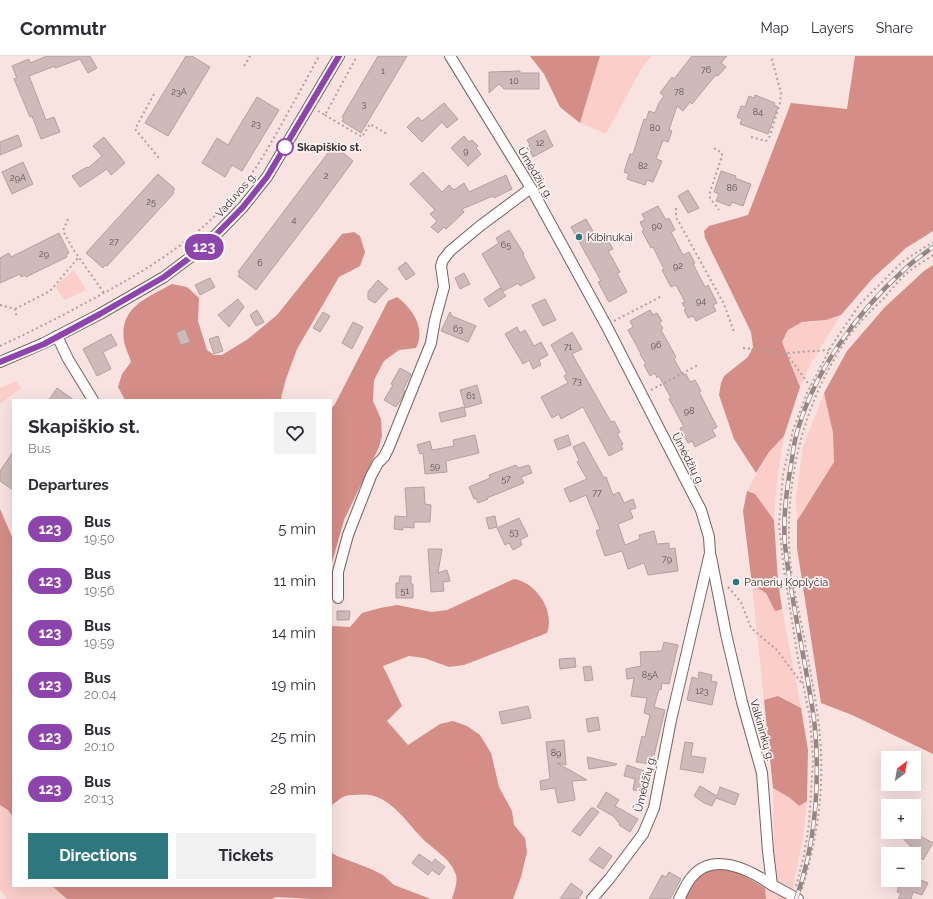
<!DOCTYPE html>
<html lang="en">
<head>
<meta charset="utf-8">
<style>
	body { margin:0; font-family:Raleway,sans-serif; background:#f2f2f3; color:#2b2b33; height:100vh; display:flex; flex-direction:column; font-size:15px; white-space:nowrap }
	* { box-sizing:border-box; margin:0 }
	p { font-size:13px; color:#7c7c81 }
	.icon { flex:none; width:22px; height:22px; fill:none; stroke:currentColor; stroke-width:2; stroke-linecap:round; stroke-linejoin:round }
	.map { position:relative; flex:1; overflow:hidden }
	.sheet { position:absolute; left:12px; top:343px; width:320px; height:488px; display:flex; flex-direction:column; background:#fff; border-radius:0px; box-shadow:0 4px 16px #0002 }
	.sheet>* { flex:none }
	.badge { padding:0 8px; border-radius:13px; font-size:14px; line-height:26px }
	.needle { width:26px; rotate:31deg }
	.controls { position:absolute; left:881px; top:695px; display:grid; gap:8px }
	.controls a { display:grid; place-items:center; width:40px; height:40px; border-radius:0px; background:#fff; box-shadow:0 4px 16px #0002; font-size:20px }
	.map>.badge { position:absolute; translate:-50% -50%; box-shadow:0 0 0 2px #fff }
	h2 { padding:0 16px; font-size:15px; line-height:36px }
	.round { display:grid; place-items:center; flex:none; width:42px; height:42px; border-radius:0px; background:#f2f2f3 }
	.summary { display:flex; align-items:center; justify-content:space-between; height:68px; padding:0 16px }
	h1 { font-size:19px; font-weight:700; line-height:30px }
	.cta { display:flex; gap:8px; margin-top:auto; padding:8px 16px }
	.cta a { flex:1; height:46px; border-radius:0px; background:#2e777f; color:#fff; font-size:16px; font-weight:700; line-height:46px; text-align:center }
	.cta a+a { background:#f2f2f3; color:#2b2b33 }
	ul { padding:0; list-style:none }
	li { display:flex; align-items:center; gap:12px; height:52px; padding:0 16px }
	li div { flex:1 }
	li b { display:block; font-size:15px }
	li em { font-style:normal }
	li .badge { min-width:44px; font-weight:700; text-align:center }
	header { display:flex; align-items:center; gap:24px; box-sizing:border-box; height:56px; padding:0 20px; background:#fff; border-bottom:1px solid #e1e1e2 }
	header strong { font-size:19px }
	nav { display:flex; gap:22px; margin-inline-start:auto; font-size:14px }
	.map>svg:first-child { display:block }
</style>
</head>
<body>
<header>
<strong>Commutr</strong>
<nav><a>Map</a><a>Layers</a><a>Share</a></nav>
</header>
<div class="map">
<svg width="933" height="843" viewBox="0 0 933 843">
	<rect width="100%" height="100%" fill="#f8e3e1"/>
	<g fill="#fbceca">
		<path d="M600 0H651L640 15 606 78 580 67Z"/>
		<path d="M74 214 86 234 64 244 55 230Z"/>
		<path d="M841 259 812 305 800 331 782 286C795 260 802 269 826 264 831 263 836 260 841 259Z"/>
		<path d="M16 325 21 332 0 348V332Z"/>
		<path d="M824 337 833 377 834 406 797 465 796 441 803 391Z"/>
		<path d="M784 380 777 424 774 464 755 438 747 435 769 396Z"/>
		<path d="M752 529 766 537 775 554 782 553 801 652 779 640 764 644Z"/>
		<path d="M773 732 790 742 799 750 807 745 803 782 792 836 778 827 774 817Z"/>
		<path d="M0 749 8 754 13 761V830H52L67 843H7L0 834Z"/>
		<path d="M767 829 790 843H766L765 832Z"/>
	</g>
	<g fill="#d58d87">
		<path d="M530 0H600L580 67 560 51 544 18Z"/>
		<path d="M855 0H933V175L906 192 872 223 841 259 826 264 802 266 788 274 782 286 800 331 784 380 769 396 756 417 734 383 719 339 721 327 724 320 748 301 753 291 751 276 705 182 704 175 709 170 748 159 791 47 847 53Z"/>
		<path d="M354 176 360 180 365 196 360 210 339 221 297 293 286 323 281 342 282 344H125L118 331 122 318 131 306C129 299 125 292 124 285 119 251 147 242 172 228L187 231 199 242 198 265 207 294 214 299H222L248 283 277 259 342 178Z"/>
		<path d="M933 209V698L852 659 821 647 797 492V465L834 406 833 377 824 337 847 295 885 251 924 215Z"/>
		<path d="M397 241C413 253 426 273 416 292L399 294 384 305 374 324 373 345 381 363 382 380 379 391 344 464 331 510V353L335 348 388 245Z"/>
		<path d="M747 435 755 438 774 464 778 525 782 553 775 555 766 537 752 529 743 455Z"/>
		<path d="M0 453 13 483V761L8 754 0 749Z"/>
		<path d="M514 523C537 527 555 555 547 577L464 609 449 611 424 602 409 600 383 610 402 650 387 665 408 689 440 668 453 665 467 670 480 679 491 697 499 731 512 755 514 769 525 782 527 796 521 821 513 843H452C454 836 458 826 456 819 451 802 432 793 421 781 402 761 387 734 355 739 352 739 347 739 343 741 339 743 335 747 331 750V570L350 571 362 557 380 552 397 549 432 556 447 554Z"/>
		<path d="M778 640 801 652 808 694 807 745 799 750 790 742 773 732 764 644Z"/>
		<path d="M331 796 337 800 371 813 383 819 394 829 431 843H312L276 841 272 843H67L52 830H331Z"/>
		<path d="M712 813H728L743 819 765 832 766 843H684C692 827 695 819 712 813Z"/>
	</g>
	<g fill="#cebab8" stroke="#b4a09e">
		<path d="M47 0H90L97 12 88 17 80 3 55 12V10L29 20 46 64 54 61 60 76 41 83 32 60 30 61 14 23 17 22 12 10 29 3 30 7Z"/>
		<path d="M186 0H192L210 11 168 80 145 67Z"/>
		<path d="M378 0H407L361 77 342 65 344 62 342 61Z"/>
		<path d="M692 0H727L721 7 726 11 718 20 716 19 709 27 692 48 690 46 683 55 677 50 669 74 672 75 668 86 663 84 656 103 662 105 653 126 647 124 645 129 627 123 629 118 624 116 630 98H633L644 63 646 64 649 55 655 57 659 47 664 40 660 37 672 21 674 23Z"/>
		<path d="M520 15V17H539V33H504L499 28 489 37V16Z"/>
		<path d="M755 39 775 47 774 49 778 51 768 78 740 68 742 63 737 61 741 50 745 51 749 40 754 42Z"/>
		<path d="M257 41 279 54 242 115 232 109 225 121 202 107 217 82 228 89Z"/>
		<path d="M444 47 458 63 447 72 442 66 422 86 407 71 418 61 422 65Z"/>
		<path d="M545 74 553 90 533 101 528 90 530 89 527 84Z"/>
		<path d="M18 79 22 90 0 99V86Z"/>
		<path d="M464 80 469 86 472 84 478 90 476 92 481 98 468 110 451 92Z"/>
		<path d="M104 81 125 107 111 119 107 113 80 131 72 120 87 111 88 112 102 100 93 90Z"/>
		<path d="M336 91 353 105 317 154 256 234 238 220 240 217 238 216 331 93 333 95Z"/>
		<path d="M23 106 33 128 12 138 2 116Z"/>
		<path d="M721 115 736 120 735 122 751 128 743 150 732 146 730 150 716 145 719 138 714 136Z"/>
		<path d="M423 116 442 136 449 129 454 134 464 127 469 136 506 119 512 133 494 142 493 140 462 153 464 156 446 173 444 171 438 177 431 171 437 165 430 158 435 154 410 128Z"/>
		<path d="M158 118 175 133 173 135 174 137 107 210 105 209 103 212 86 197Z"/>
		<path d="M688 134 699 152 688 157 678 140Z"/>
		<path d="M658 150 666 164 669 162 675 174 671 176 683 199 689 196 695 207 693 208 705 231 708 229 717 247 713 249 716 255 696 265 693 260 688 262 684 254 686 253 682 247 685 246 676 229 671 231 662 214 664 213 653 191 651 192 642 175 644 174 640 166 645 164 642 158Z"/>
		<path d="M586 163 597 182 600 181 602 184 607 182 613 193 608 195 620 216 617 217 627 236 609 246 598 226 601 225 571 171Z"/>
		<path d="M509 174 524 198 523 199 535 222 520 230 519 227 503 235 482 198 499 187 496 182Z"/>
		<path d="M59 177 69 197 66 199 67 201 26 221 25 219 21 221 20 218 0 227V202L9 197 11 201Z"/>
		<path d="M406 206 415 218 406 224 398 212Z"/>
		<path d="M464 217 470 228 460 233 455 222Z"/>
		<path d="M210 222 215 231 200 239 195 229Z"/>
		<path d="M378 224 388 233 375 247 368 243V236Z"/>
		<path d="M500 232 506 240 489 251 484 243Z"/>
		<path d="M238 243 244 251 229 271 218 259Z"/>
		<path d="M545 243 556 264 543 270 532 249Z"/>
		<path d="M257 254 264 266 256 270 250 259Z"/>
		<path d="M650 254 653 259 657 257 662 265 659 267 663 272 661 274 676 301 674 303 683 319 686 318 690 326 695 324 701 335 699 336 717 371 712 374 716 380 695 391 692 385 688 387 680 372 684 371 669 343 671 342 659 320 657 322 655 317 650 320 644 309 646 308 640 298H641L628 274 633 271 630 265Z"/>
		<path d="M323 256 330 260 320 276 313 272Z"/>
		<path d="M450 256 452 260 476 270 468 286 441 275Z"/>
		<path d="M353 266 363 271 352 293 342 287Z"/>
		<path d="M517 271 520 277 525 274 534 290 541 286 548 299 539 304 541 309 533 313 529 304 523 308 505 278Z"/>
		<path d="M185 273 190 286 181 289 176 277Z"/>
		<path d="M572 276 582 293 572 298 611 366 614 365 620 376 617 378 623 388 621 390 623 393 609 400 583 351 561 363 559 358 552 362 541 341 568 327 564 320 567 318 551 289Z"/>
		<path d="M111 278 117 289 103 296 111 313 97 320 83 293Z"/>
		<path d="M218 280 223 295 214 298 209 283Z"/>
		<path d="M400 312 411 318 403 334 405 335 402 342 396 351 384 344 393 329 391 328Z"/>
		<path d="M477 329 482 347 465 352 460 334Z"/>
		<path d="M57 332 74 344H49Z"/>
		<path d="M464 351 466 360 441 366 439 357Z"/>
		<path d="M475 379 479 397 446 405 447 416 425 418 423 397 420 398 417 389 430 385 432 394 454 390 453 384Z"/>
		<path d="M568 379 571 389 558 394 554 384Z"/>
		<path d="M584 386 604 422 606 421 613 439 619 436 624 447 633 443 636 452 630 454 633 462 618 468 625 489 640 483 639 479 654 475 657 488 669 487V493L675 492 678 515 648 519 644 507 628 513 622 495 605 500 596 475 600 473 586 439 570 446 564 433 587 423 577 406 579 404 573 391Z"/>
		<path d="M13 396V434L0 425V415Z"/>
		<path d="M516 409 518 412 529 409 532 417 521 421 524 427 487 442 488 443 478 447 476 442 474 443 469 431 490 422 489 419Z"/>
		<path d="M424 431 425 448 431 449 430 466H414V472L403 471V474L394 473 395 460 407 461 405 432Z"/>
		<path d="M495 460 497 471 489 473 486 462Z"/>
		<path d="M519 462 528 480 520 484 522 489 513 494 509 487 505 489 497 472Z"/>
		<path d="M428 493H442L438 517 447 514 450 525 443 526 444 535 431 536Z"/>
		<path d="M400 520H411V528H413V542H396V527H399Z"/>
		<path d="M337 555H350L349 564H337Z"/>
		<path d="M664 586 678 589 669 628 662 627 661 634 659 633 654 651 665 654 652 708 636 706 642 680 645 681 650 659 644 657 647 642 631 640 634 622 627 623 626 613 641 610 640 596 662 595Z"/>
		<path d="M575 602 576 611 560 613 559 603Z"/>
		<path d="M591 610 593 624 585 625 583 611Z"/>
		<path d="M699 616 712 619 711 625 717 626 712 649 687 644 692 621 698 623Z"/>
		<path d="M528 650 531 662 502 668 499 656Z"/>
		<path d="M598 661 600 674 588 676 586 663Z"/>
		<path d="M564 684 566 709 557 707 566 712V713H568L587 724 572 725 575 744 558 747 555 732 541 734 540 725 550 723 546 686Z"/>
		<path d="M685 686 693 687 691 700 706 702 703 717 680 713Z"/>
		<path d="M587 701 617 708 616 709 589 713Z"/>
		<path d="M627 709 650 717 645 736 633 734 635 723 624 720Z"/>
		<path d="M700 730 717 740 720 731 739 738 735 749 716 742 712 750 704 747 694 740Z"/>
		<path d="M606 736 619 744 615 750 638 763 630 776 619 769 620 768 613 760 597 751Z"/>
		<path d="M591 752H594L599 756 580 780 572 775Z"/>
		<path d="M897 776H913L933 787 923 804 920 801 914 812V794Z"/>
		<path d="M599 791 612 800 603 813 589 804Z"/>
		<path d="M419 798 432 807 435 803 445 811 439 819 432 814 428 819 412 807Z"/>
		<path d="M669 816 681 823 670 843H649L662 819 666 821Z"/>
		<path d="M914 821 928 827 922 839 913 836 911 843H898L901 837 897 836 900 827 904 828 906 824H914Z"/>
		<path d="M571 827 583 836 578 843H560Z"/>
	</g>
	<g fill="none" stroke-linecap="round" stroke-linejoin="round">
		<g stroke="#746260" stroke-width="12">
			<g id="minor">
				<path d="M450 0 531 132 606 269 701 454 709 481 710 497 671 664 654 752 643 778 610 822 592 843"/>
				<path d="M57 280 68 303 93 344"/>
				<path d="M0 306 44 287 100 258 164 221 204 191 243 151 267 121 339 0"/>
				<path d="M711 501 726 578 742 646 762 717 768 795 772 829 798 843"/>
				<path d="M338 542V516L348 479 371 420 378 407 384 401 389 391 431 287 435 264 444 231 441 210 443 204 450 195 480 170 531 132"/>
				<path d="M679 843C683 836 686 828 691 822 712 794 750 814 772 829"/>
			</g>
		</g>
		<g stroke="#b1a19f" stroke-width="2" stroke-dasharray="2 3" stroke-linecap="butt">
			<path d="M244 10 250 0"/>
			<path d="M154 38 135 73 159 102"/>
			<path d="M318 55 325 59 357 0"/>
			<path d="M325 59 362 81 370 68 387 78"/>
			<path d="M751 81 766 85 770 80 780 47 781 37 771 0"/>
			<path d="M714 92 722 97V100L710 136V142L719 154"/>
			<path d="M676 152V161L724 248 734 276"/>
			<path d="M68 163 63 175 73 193 104 237"/>
			<path d="M0 249 15 253 17 262"/>
			<path d="M15 253 50 235 78 202"/>
			<path d="M614 265 662 240"/>
			<path d="M0 290C30 276 60 261 89 245 149 213 204 180 246 125 259 109 269 90 280 71 293 48 306 24 319 0"/>
			<path d="M743 292 786 297 829 294"/>
			<path d="M786 297 810 330"/>
			<path d="M651 334 698 309"/>
			<path d="M728 531 741 546 751 572 777 594 803 629"/>
			<path d="M796 830 804 799 809 768 813 704 810 663 798 603 784 515 779 468 783 419 793 374 807 337 832 289 860 248 902 206 933 186"/>
			<path d="M802 833C815 791 823 745 821 700 820 660 811 620 804 581 799 556 792 527 790 503 784 426 803 347 847 283 857 268 871 255 884 242 891 234 899 224 907 217 915 210 925 205 933 199"/>
		</g>
		<use href="#minor" stroke="#fff" stroke-width="10"/>
		<g stroke="#958785" stroke-width="4.5">
			<path id="rail" d="M796 843C814 792 819 739 816 686 815 676 815 667 813 657 805 601 791 546 785 489 783 467 786 438 790 415 792 405 793 394 795 384 811 319 856 257 905 213 913 205 924 198 933 191"/>
		</g>
		<use href="#rail" stroke="#fcf3f2" stroke-width="3" stroke-dasharray="9" stroke-linecap="butt"/>
	</g>
	<g fill="none" stroke-linecap="round" stroke-linejoin="round">
		<g stroke="#fff" stroke-width="9">
			<path id="line" d="M0 306 44 288 100 258 164 221 204 191 243 151 267 121 339 0"/>
		</g>
		<use href="#line" stroke="#8e44ad" stroke-width="6"/>
	</g>
	<circle fill="#fff" stroke="#8e44ad" stroke-width="2" cx="285" cy="91" r="8"/>
	<g fill="#2e777f" stroke="#fcf3f2" stroke-width="1.5">
		<circle cx="579" cy="181" r="4"/>
		<circle cx="736" cy="526" r="4"/>
	</g>
	<g text-anchor="middle" dominant-baseline="central" stroke-width="3.5" stroke-linejoin="round" paint-order="stroke">
		<g font-size="9" fill="#5d5250">
			<text x="706" y="14">76</text>
			<text x="383" y="15">1</text>
			<text x="514" y="25">10</text>
			<text x="179" y="36">23A</text>
			<text x="679" y="36">78</text>
			<text x="364" y="48">3</text>
			<text x="758" y="56">84</text>
			<text x="256" y="68">23</text>
			<text x="655" y="72">80</text>
			<text x="540" y="87">12</text>
			<text x="466" y="95">9</text>
			<text x="643" y="110">82</text>
			<text x="326" y="120">2</text>
			<text x="18" y="122">29A</text>
			<text x="732" y="132">86</text>
			<text x="151" y="146">25</text>
			<text x="294" y="164">4</text>
			<text x="657" y="170">90</text>
			<text x="114" y="186">27</text>
			<text x="506" y="189">65</text>
			<text x="44" y="198">29</text>
			<text x="260" y="207">6</text>
			<text x="678" y="210">92</text>
			<text x="701" y="245">94</text>
			<text x="458" y="273">63</text>
			<text x="656" y="289">96</text>
			<text x="568" y="291">71</text>
			<text x="577" y="325">73</text>
			<text x="471" y="340">61</text>
			<text x="689" y="355">98</text>
			<text x="435" y="410">59</text>
			<text x="506" y="423">57</text>
			<text x="597" y="437">77</text>
			<text x="514" y="476">53</text>
			<text x="667" y="503">79</text>
			<text x="405" y="535">51</text>
			<text x="650" y="619">85A</text>
			<text x="702" y="635">123</text>
			<text x="556" y="697">89</text>
		</g>
		<g font-size="11" font-weight="bold" fill="#372f2e" stroke="#fcf3f2" text-anchor="start">
			<text x="297" y="91">Skapiškio st.</text>
		</g>
		<g font-size="11" fill="#372f2e" stroke="#fcf3f2">
			<text transform="translate(535 117) rotate(59)">Ūmėdžių g.</text>
			<text transform="translate(236 139) rotate(-49)">Vaduvos g.</text>
			<text transform="translate(688 403) rotate(63)">Ūmėdžių g.</text>
			<text transform="translate(762 674) rotate(74)">Valkininkų g.</text>
			<text transform="translate(645 728) rotate(-76)">Ūmėdžių g.</text>
		</g>
		<g font-size="11" fill="#372f2e" stroke="#fcf3f2" text-anchor="start">
			<text x="587" y="181">Kibinukai</text>
			<text x="744" y="526">Panerių Koplyčia</text>
		</g>
	</g>
</svg>
<div class="controls">
<a><svg class="needle" viewBox="-14 -14 28 28"><path d="M0-13l5 13h-10z" fill="#e53935"/><path d="M0 13l5-13h-10z" fill="#7c7c81"/></svg></a>
<a>+</a>
<a>−</a>
</div>
<b class="badge" style="left:204px;top:191px;background:#8e44ad;color:#fff">123</b>
<section class="sheet">
<div class="summary"><div><h1>Skapiškio st.</h1><p>Bus</p></div><a class="round"><svg class="icon" aria-label="heart" viewBox="0 0 24 24"><path d="M12 20l-8-8c-3-5 5-10 8-4 3-6 11-1 8 4z"/></svg></a></div>
<h2>Departures</h2>
<ul>
<li><span class="badge" style="background:#8e44ad;color:#fff">123</span><div><b>Bus</b><p>19:50</p></div><em>5 min</em></li>
<li><span class="badge" style="background:#8e44ad;color:#fff">123</span><div><b>Bus</b><p>19:56</p></div><em>11 min</em></li>
<li><span class="badge" style="background:#8e44ad;color:#fff">123</span><div><b>Bus</b><p>19:59</p></div><em>14 min</em></li>
<li><span class="badge" style="background:#8e44ad;color:#fff">123</span><div><b>Bus</b><p>20:04</p></div><em>19 min</em></li>
<li><span class="badge" style="background:#8e44ad;color:#fff">123</span><div><b>Bus</b><p>20:10</p></div><em>25 min</em></li>
<li><span class="badge" style="background:#8e44ad;color:#fff">123</span><div><b>Bus</b><p>20:13</p></div><em>28 min</em></li>
</ul>
<div class="cta"><a>Directions</a><a>Tickets</a></div>
</section>
</div>
</body>
</html>
